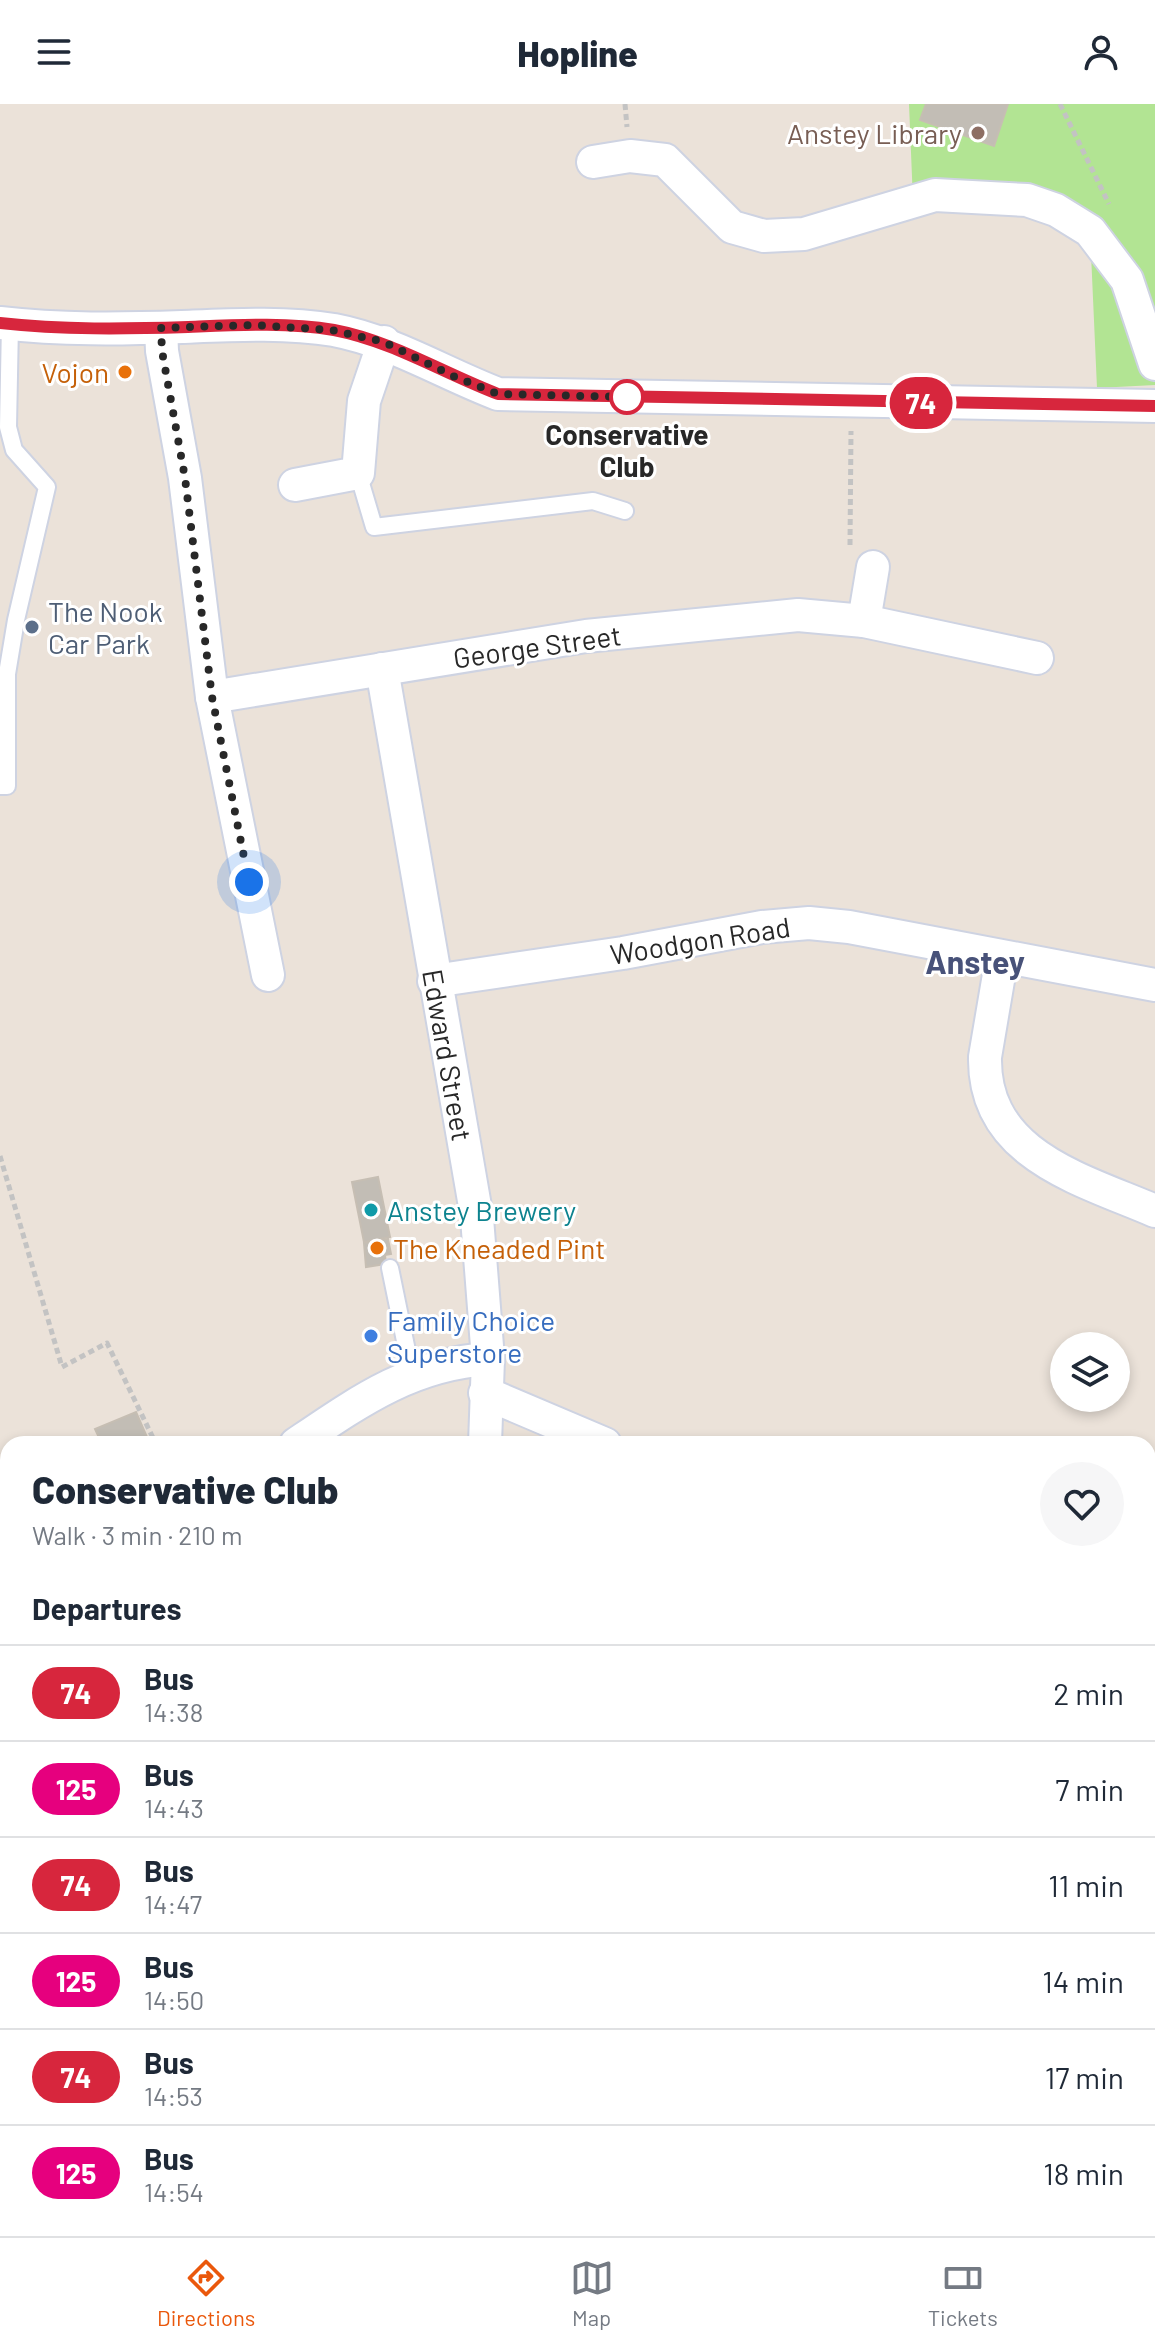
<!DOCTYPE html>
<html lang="en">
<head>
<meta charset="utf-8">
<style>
	body { margin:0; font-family:Barlow,sans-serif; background:#f6f6f7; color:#1f2937; height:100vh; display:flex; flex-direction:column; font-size:30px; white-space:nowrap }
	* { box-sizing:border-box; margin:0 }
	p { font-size:26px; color:#747a83 }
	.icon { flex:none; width:44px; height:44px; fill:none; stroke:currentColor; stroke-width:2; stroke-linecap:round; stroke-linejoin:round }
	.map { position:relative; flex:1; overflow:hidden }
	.sheet { position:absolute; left:0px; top:1332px; width:1156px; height:800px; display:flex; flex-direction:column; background:#fff; border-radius:24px 24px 0 0; box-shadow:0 4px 12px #0003 }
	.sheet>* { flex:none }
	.badge { padding:0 16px; border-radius:26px; font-size:28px; line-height:52px }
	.buttons { position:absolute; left:1050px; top:1228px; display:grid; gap:16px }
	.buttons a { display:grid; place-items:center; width:80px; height:80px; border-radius:50%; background:#fff; box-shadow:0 4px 12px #0003; font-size:40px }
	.you { position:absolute; width:40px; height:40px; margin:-20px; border:6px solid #fff; border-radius:50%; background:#1a73e8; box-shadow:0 0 0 12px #1a73e833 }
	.map>.badge { position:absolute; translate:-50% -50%; box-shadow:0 0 0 4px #fff }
	h2 { padding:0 32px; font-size:30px; line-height:72px }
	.round { display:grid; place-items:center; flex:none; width:84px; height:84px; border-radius:42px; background:#f6f6f7 }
	.head { display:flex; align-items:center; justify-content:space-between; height:136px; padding:0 32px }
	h1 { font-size:38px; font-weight:800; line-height:60px }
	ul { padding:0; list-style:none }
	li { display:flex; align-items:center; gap:24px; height:96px; padding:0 32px; border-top:2px solid #e0e1e3 }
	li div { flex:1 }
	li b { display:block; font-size:30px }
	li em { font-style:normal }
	li .badge { min-width:88px; font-weight:700; text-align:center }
	header { display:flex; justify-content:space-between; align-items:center; height:104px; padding:0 32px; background:#fff; font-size:36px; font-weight:800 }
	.dock { display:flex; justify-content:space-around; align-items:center; height:112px; border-top:2px solid #e0e1e3; background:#fff; font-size:22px; color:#747a83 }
	.dock a { display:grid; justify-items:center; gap:4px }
	.dock .current { color:#ea580c }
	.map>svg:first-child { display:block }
</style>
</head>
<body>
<header><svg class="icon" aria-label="menu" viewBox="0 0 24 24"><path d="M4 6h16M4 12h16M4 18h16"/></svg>Hopline<svg class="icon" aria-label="person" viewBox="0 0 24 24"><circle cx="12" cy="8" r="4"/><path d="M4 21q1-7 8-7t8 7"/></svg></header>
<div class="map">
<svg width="1155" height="2132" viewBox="0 0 1155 2132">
	<rect width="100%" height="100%" fill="#ebe2d9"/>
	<path fill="#b2e493" d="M909 0H1155V281L1097 284 1090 127 1056 106 913 97Z"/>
	<g fill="#c2bdb5" stroke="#c6beb3" stroke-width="2">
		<path d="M926 0H1008L994 42 920 16Z"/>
		<path d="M378 1073 390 1133 364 1138 352 1078Z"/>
		<path d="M388 1135 391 1150 385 1151 386 1160 366 1163 364 1139Z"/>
		<path d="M136 1308 150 1340H102L95 1325Z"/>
	</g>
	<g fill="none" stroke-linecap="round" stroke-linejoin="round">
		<g stroke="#ced3e2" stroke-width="20">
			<g id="lane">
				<path d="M358 369 374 423 593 397 625 407"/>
				<path d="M0 682H7V570L16 516 47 383 14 346 8 323 10 220"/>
				<path d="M390 1164 412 1271"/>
			</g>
		</g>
		<g stroke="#ced3e2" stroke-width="36">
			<g id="street">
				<path d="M593 58 630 52 665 56 732 123 764 132 804 130 935 91 1027 96 1056 106 1090 127 1127 176 1155 260"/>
				<path d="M0 219C61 226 121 225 182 223 232 221 285 218 334 226 392 237 443 269 498 290L1155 302"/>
				<path d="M161 224 162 247 185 374 212 593 268 871"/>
				<path d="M295 381 358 369 364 297 384 238"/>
				<path d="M864 517 873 463"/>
				<path d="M382 565 477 1114 488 1255 485 1340"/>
				<path d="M212 593 586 532 798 511 864 517 1037 554"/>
				<path d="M1002 853 985 953C983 1051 1081 1075 1155 1107"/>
				<path d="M434 877 623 849 762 823 809 819 849 823 1155 881"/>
				<path d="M485 1289 605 1340"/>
				<path d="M296 1340C358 1298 411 1260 488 1255"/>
				<path d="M0 1474 8 1473"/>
				<path d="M1148 1559 1155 1562"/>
				<path d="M0 1620 8 1621"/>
				<path d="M1148 1968 1155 1959"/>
				<path d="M1148 2006 1155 2013"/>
				<path d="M0 2063 8 2066"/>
				<path d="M206 2124 235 2132"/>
				<path d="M482 2124 485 2132"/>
				<path d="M1008 2132 1015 2124"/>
			</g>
		</g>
		<g stroke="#c3c3c3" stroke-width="5" stroke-dasharray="6 4" stroke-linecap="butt">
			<path d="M625 0 627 23"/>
			<path d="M1060 0 1109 100"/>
			<path d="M850 441 851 327"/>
			<path d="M0 1052 62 1263 107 1239 156 1340"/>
		</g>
		<use href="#lane" stroke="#fff" stroke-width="16"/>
		<use href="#street" stroke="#fff" stroke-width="32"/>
	</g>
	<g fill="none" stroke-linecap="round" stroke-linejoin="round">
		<g stroke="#fff" stroke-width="18">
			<path id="line" d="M0 219C63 226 125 225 188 223 236 221 287 218 334 226 392 237 443 269 498 290L1155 302"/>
		</g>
		<use href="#line" stroke="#d7263d" stroke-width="12"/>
		<path stroke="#282828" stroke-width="8" stroke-dasharray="0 14.4" d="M249 778 212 593 185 374 162 247 161 224 253 221 332 226 384 238 453 272 498 290 627 293"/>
	</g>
	<circle fill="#8d6e63" stroke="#fff" stroke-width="3" cx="978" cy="29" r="8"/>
	<g fill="#e8710a" stroke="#fff" stroke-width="3">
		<circle cx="125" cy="268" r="8"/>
		<circle cx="377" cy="1144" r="8"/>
	</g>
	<circle fill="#fff" stroke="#d7263d" stroke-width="4" cx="627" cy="293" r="16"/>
	<circle fill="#5c6f8a" stroke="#fff" stroke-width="3" cx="32" cy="523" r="8"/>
	<circle fill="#0f9aa8" stroke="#fff" stroke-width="3" cx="371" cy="1106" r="8"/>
	<circle fill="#3f7fe0" stroke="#fff" stroke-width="3" cx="371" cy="1232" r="8"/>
	<g text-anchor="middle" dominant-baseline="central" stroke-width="6" stroke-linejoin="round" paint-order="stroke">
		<g font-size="28" fill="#785e54" stroke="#fff" text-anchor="end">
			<text x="962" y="29">Anstey Library</text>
		</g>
		<g font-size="28" fill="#c56008" stroke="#fff" text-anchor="end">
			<text x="109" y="268">Vojon</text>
			<text x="393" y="1144" text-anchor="start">The Kneaded Pint</text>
		</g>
		<g font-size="28" font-weight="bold" fill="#282828" stroke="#fff">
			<text x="627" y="330">Conservative<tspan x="627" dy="32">Club</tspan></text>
		</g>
		<g font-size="28" fill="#4e5e75" stroke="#fff" text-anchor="start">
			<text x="48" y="507">The Nook<tspan x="48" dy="32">Car Park</tspan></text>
		</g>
		<g font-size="28" fill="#282828" stroke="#fff">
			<text transform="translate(537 542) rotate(-8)">George Street</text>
			<text transform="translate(700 836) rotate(-9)">Woodgon Road</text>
			<text transform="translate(448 951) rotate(80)">Edward Street</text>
		</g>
		<g font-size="28" fill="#0d838f" stroke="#fff" text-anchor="start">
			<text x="387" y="1106">Anstey Brewery</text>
		</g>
		<g font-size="28" fill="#366cbe" stroke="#fff" text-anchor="start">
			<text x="387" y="1216">Family Choice<tspan x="387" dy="32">Superstore</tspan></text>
		</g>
		<g font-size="32" font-weight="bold" fill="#485279" stroke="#fff">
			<text x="975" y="857">Anstey</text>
		</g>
	</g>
</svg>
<div class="buttons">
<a><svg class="icon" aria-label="layers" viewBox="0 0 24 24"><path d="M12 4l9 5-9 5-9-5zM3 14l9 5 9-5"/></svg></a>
</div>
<div class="you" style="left:249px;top:778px"></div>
<b class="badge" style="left:921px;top:299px;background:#d7263d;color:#fff">74</b>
<section class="sheet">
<div class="head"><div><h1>Conservative Club</h1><p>Walk · 3 min · 210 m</p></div><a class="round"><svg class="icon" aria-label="heart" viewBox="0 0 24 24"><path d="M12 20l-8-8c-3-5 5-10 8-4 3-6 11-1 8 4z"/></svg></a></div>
<h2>Departures</h2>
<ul>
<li><span class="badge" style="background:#d7263d;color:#fff">74</span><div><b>Bus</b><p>14:38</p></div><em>2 min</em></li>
<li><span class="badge" style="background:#e6007e;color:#fff">125</span><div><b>Bus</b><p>14:43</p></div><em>7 min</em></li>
<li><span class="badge" style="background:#d7263d;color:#fff">74</span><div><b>Bus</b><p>14:47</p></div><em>11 min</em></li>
<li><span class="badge" style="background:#e6007e;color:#fff">125</span><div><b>Bus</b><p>14:50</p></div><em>14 min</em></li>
<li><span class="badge" style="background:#d7263d;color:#fff">74</span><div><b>Bus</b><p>14:53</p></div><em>17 min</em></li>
<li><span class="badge" style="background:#e6007e;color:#fff">125</span><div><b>Bus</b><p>14:54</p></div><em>18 min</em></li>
</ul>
</section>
</div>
<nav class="dock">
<a class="current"><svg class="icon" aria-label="directions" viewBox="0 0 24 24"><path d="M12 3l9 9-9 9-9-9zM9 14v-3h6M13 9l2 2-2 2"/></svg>Directions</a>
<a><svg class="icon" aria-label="map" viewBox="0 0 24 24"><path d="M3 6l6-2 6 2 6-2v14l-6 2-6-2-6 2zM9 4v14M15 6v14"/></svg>Map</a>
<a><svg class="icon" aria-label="tickets" viewBox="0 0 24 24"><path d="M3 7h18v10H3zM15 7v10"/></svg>Tickets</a>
</nav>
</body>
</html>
